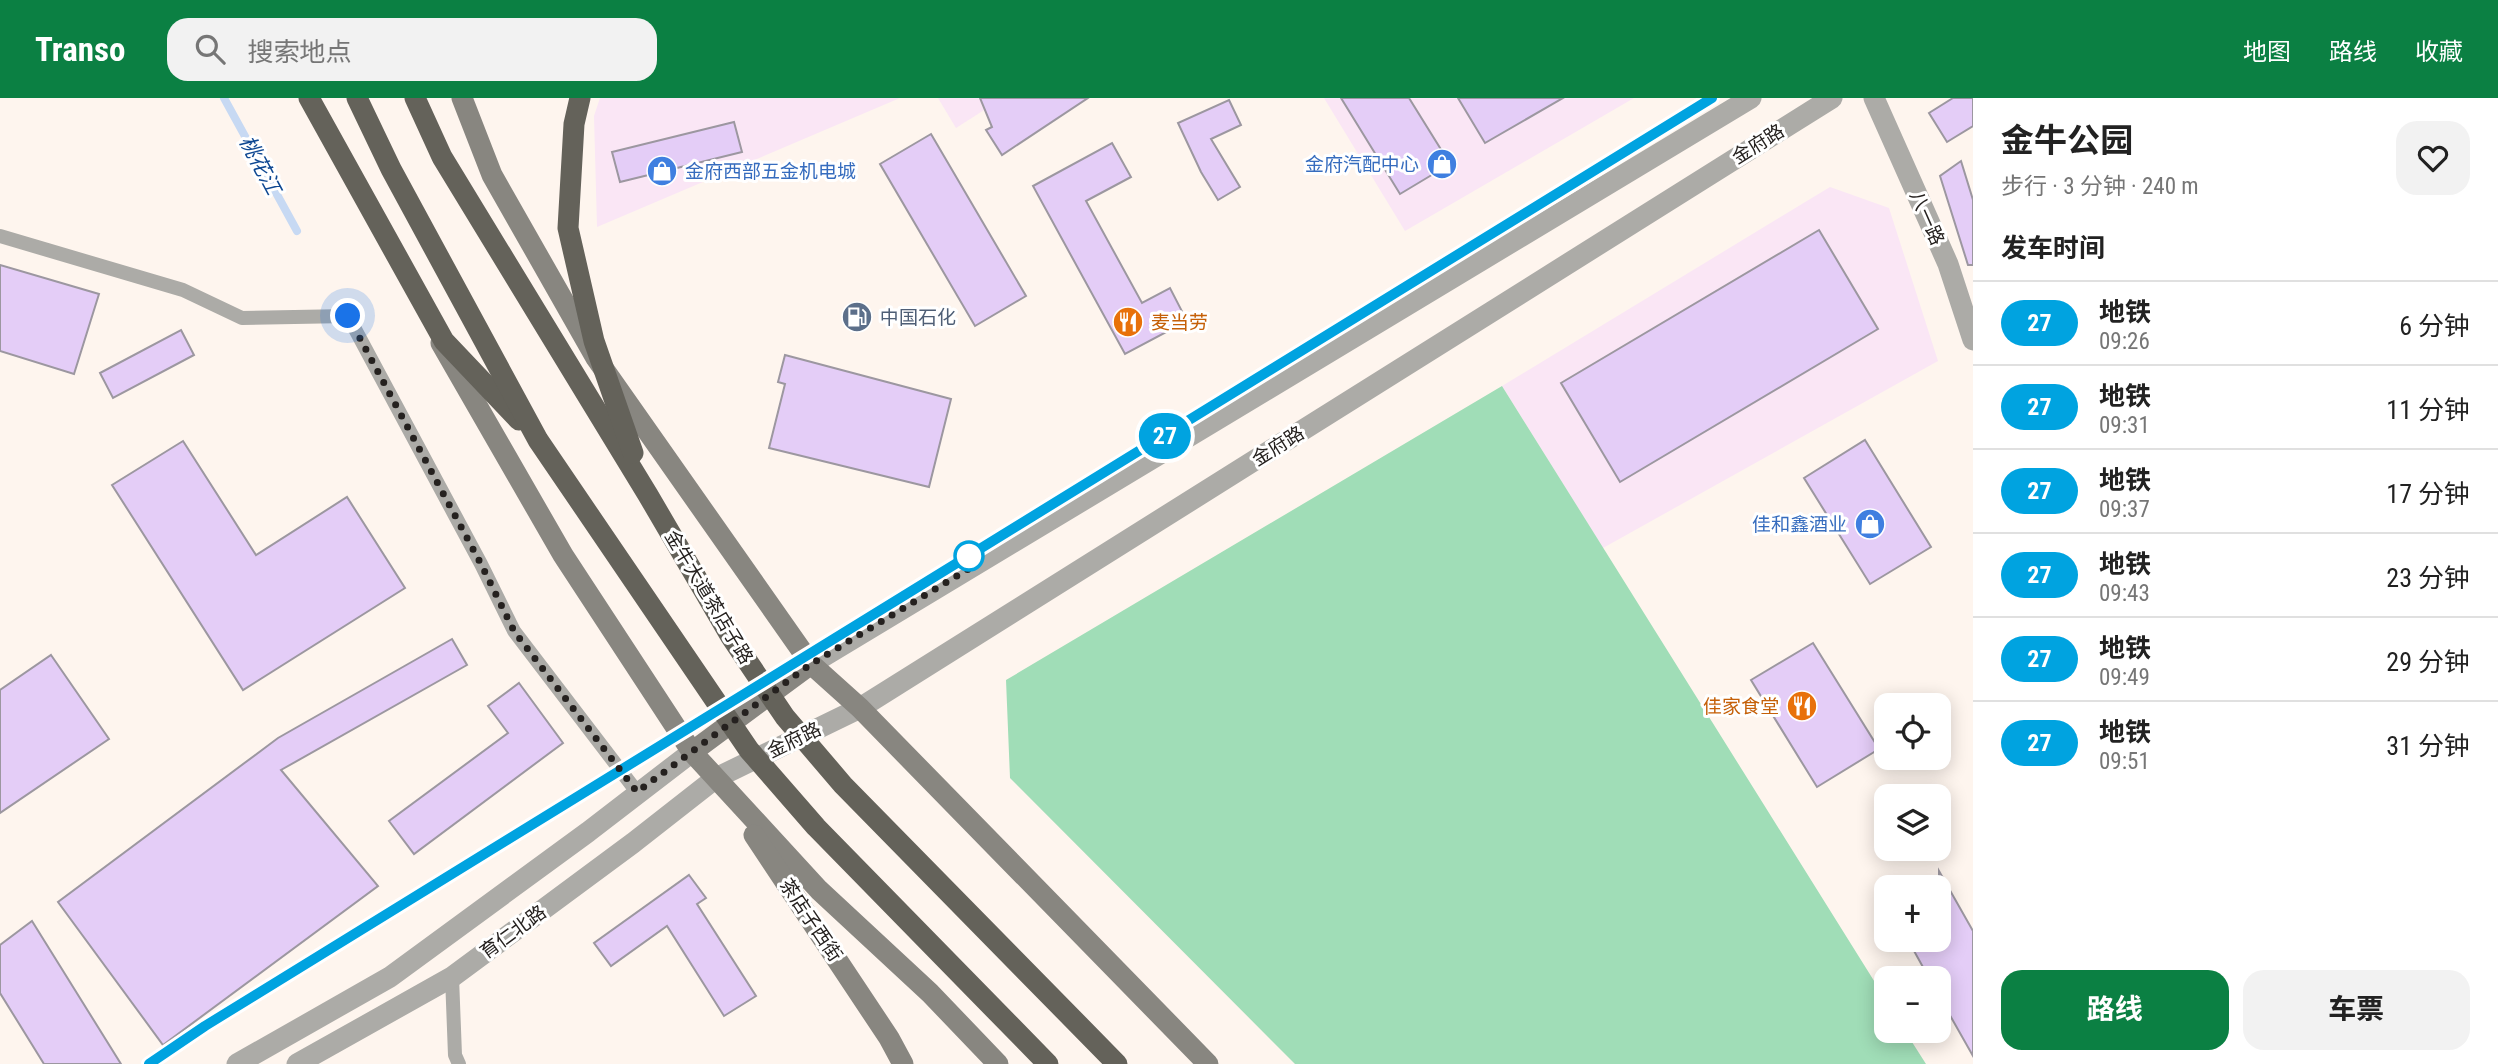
<!DOCTYPE html>
<html lang="zh">
<head>
<meta charset="utf-8">
<style>
	body { margin:0; font-family:"Roboto Condensed","Noto Sans SC",sans-serif; background:#f2f2f2; color:#222; height:100vh; display:flex; flex-direction:column; font-size:26px; white-space:nowrap }
	* { box-sizing:border-box; margin:0 }
	p { font-size:23px; color:#767676 }
	.icon { flex:none; width:38px; height:38px; fill:none; stroke:currentColor; stroke-width:2; stroke-linecap:round; stroke-linejoin:round }
	.map { position:relative; flex:1; overflow:hidden }
	.drawer { display:flex; flex-direction:column; background:#fff; width:525px }
	.drawer>* { flex:none }
	.badge { padding:0 14px; border-radius:23px; font-size:24px; line-height:46px }
	.buttons { position:absolute; left:1874px; top:595px; display:grid; gap:14px }
	.buttons a { display:grid; place-items:center; width:77px; height:77px; border-radius:14px; background:#fff; box-shadow:0 4px 18px #0003; font-size:35px }
	.you { position:absolute; width:35px; height:35px; margin:-18px; border:5px solid #fff; border-radius:50%; background:#1a73e8; box-shadow:0 0 0 10px #1a73e833 }
	.map>.badge { position:absolute; translate:-50% -50%; box-shadow:0 0 0 4px #fff }
	h2 { padding:0 28px; font-size:26px; line-height:63px }
	.round { display:grid; place-items:center; flex:none; width:74px; height:74px; border-radius:21px; background:#f2f2f2 }
	.headline { display:flex; align-items:center; justify-content:space-between; height:119px; padding:0 28px }
	h1 { font-size:33px; font-weight:700; line-height:52px }
	.cta { display:flex; gap:14px; margin-top:auto; padding:14px 28px }
	.cta a { flex:1; height:80px; border-radius:21px; background:#0b8043; color:#fff; font-size:28px; font-weight:700; line-height:80px; text-align:center }
	.cta a+a { background:#f2f2f2; color:#222 }
	ul { padding:0; list-style:none }
	li { display:flex; align-items:center; gap:21px; height:84px; padding:0 28px; border-top:2px solid #e0e0e0 }
	li div { flex:1 }
	li b { display:block; font-size:26px }
	li em { font-style:normal }
	li .badge { min-width:77px; font-weight:700; text-align:center }
	header { display:flex; align-items:center; gap:42px; box-sizing:border-box; height:98px; padding:0 35px; background:#0b8043; color:#fff }
	header strong { font-size:33px }
	nav { display:flex; gap:38px; margin-inline-start:auto; font-size:24px }
	.search { width:490px; height:63px; background:#f2f2f2; display:flex; align-items:center; gap:18px; box-sizing:border-box; padding:0 24px; border-radius:21px; color:#767676; font-size:26px }
	main { display:flex; flex:1; min-height:0 }
	.map>svg:first-child { display:block }
</style>
</head>
<body>
<header>
<strong>Transo</strong>
<div class="search"><svg class="icon" aria-label="search" viewBox="0 0 24 24"><circle cx="10" cy="10" r="6"/><path d="M15 15l6 6"/></svg>搜索地点</div>
<nav><a>地图</a><a>路线</a><a>收藏</a></nav>
</header>
<main>
<div class="map">
<svg width="1973" height="966" viewBox="0 0 1973 966">
	<rect width="100%" height="100%" fill="#fef5ee"/>
	<g fill="#fae6f5">
		<path d="M600 0H900L597 129 594 18Z"/>
		<path d="M938 0H1003L956 30Z"/>
		<path d="M1324 0H1634L1405 133Z"/>
		<path d="M1830 89 1889 110 1938 263 1603 450 1502 288Z"/>
	</g>
	<path fill="#a0ddb7" d="M1502 288 1886 902V933H1905L1926 966H1295L1010 680 1006 582Z"/>
	<g fill="none" stroke-linecap="round" stroke-linejoin="round">
		<path stroke="#c7d9f3" stroke-width="8" d="M224 0 297 133"/>
	</g>
	<g fill="#e4cdf7" stroke="#9c97a0" stroke-width="2">
		<path d="M980 0H1088L1002 57 986 32 992 29Z"/>
		<path d="M1341 0H1409L1450 66 1400 96Z"/>
		<path d="M1458 0H1563L1485 45Z"/>
		<path d="M1953 0H1973V28L1947 44 1929 15Z"/>
		<path d="M1229 2 1241 27 1211 41 1240 89 1218 102 1201 74 1178 25Z"/>
		<path d="M734 24 742 54 620 84 612 54Z"/>
		<path d="M931 36 1026 198 975 228 880 66Z"/>
		<path d="M1112 45 1131 79 1086 103 1142 205 1170 190 1187 223 1125 256 1033 88Z"/>
		<path d="M1961 63 1973 102V167H1968L1940 78Z"/>
		<path d="M1819 132 1878 231 1620 384 1561 285Z"/>
		<path d="M0 167 99 196 74 276 0 253Z"/>
		<path d="M181 232 194 257 113 300 100 275Z"/>
		<path d="M785 257 951 301 929 389 769 350 785 286 778 284Z"/>
		<path d="M1865 342 1931 449 1870 486 1804 380Z"/>
		<path d="M183 343 256 457 347 399 405 490 243 592 112 387Z"/>
		<path d="M452 541 467 567 281 672 378 788 163 947 58 804 278 640Z"/>
		<path d="M1813 545 1879 651 1817 689 1751 582Z"/>
		<path d="M51 557 109 641 0 715V592Z"/>
		<path d="M519 585 563 645 414 756 389 723 508 635 488 608Z"/>
		<path d="M1939 773 1973 833V958L1939 898V880H1929L1908 842H1939Z"/>
		<path d="M689 777 706 800 697 806 756 898 724 918 667 828 611 868 594 845Z"/>
		<path d="M32 823 121 966H44L0 895V847Z"/>
	</g>
	<g fill="none" stroke-linecap="round" stroke-linejoin="round">
		<g stroke="#acaba7" stroke-width="14">
			<path d="M0 138 183 192 242 220 348 218 481 466 514 533 637 694"/>
			<path d="M452 879 455 957 459 966"/>
		</g>
		<path stroke="#acaba7" stroke-width="21" d="M1874 0 1948 166 1973 242"/>
		<g stroke="#acaba7" stroke-width="21">
			<path d="M811 566 1751 0"/>
			<path d="M237 966 390 879 588 734 692 654"/>
			<path d="M297 966 452 879 633 745 716 680 860 610 1832 0"/>
		</g>
		<g stroke="#888680" stroke-width="21">
			<path d="M462 0 492 77 596 260 811 566 860 610 1208 966"/>
			<path d="M441 245 563 457 692 654 819 792 930 895 998 966"/>
			<path d="M692 654 811 566"/>
			<path d="M754 737 889 940 903 966"/>
		</g>
		<g stroke="#64625a" stroke-width="21">
			<path d="M309 0 444 243 519 322"/>
			<path d="M357 0 391 71 538 342 749 652 816 729 1048 966"/>
			<path d="M415 0 442 59 648 397 731 539 785 619 843 687 1117 966"/>
			<path d="M580 0 574 26 568 130 594 243 633 355"/>
		</g>
	</g>
	<g fill="none" stroke-linecap="round" stroke-linejoin="round">
		<g stroke="#fff" stroke-width="16">
			<path id="line" d="M149 966 205 928 1712 0"/>
		</g>
		<use href="#line" stroke="#00a3e0" stroke-width="10"/>
		<path stroke="#25211f" stroke-width="7" stroke-dasharray="0 12.6" d="M348 218 481 466 514 533 637 694 811 566 975 467 969 458"/>
	</g>
	<defs>
		<g id="shop-disc" transform="scale(1.575)"><circle r="9.5" fill="#3f7fe0" stroke="#fff"/><path d="M-5-2.5h2.3a2.7 3.5 0 0 1 5.4 0H5L5.5 6h-11ZM-1.5-2.5h3a1.5 2.3 0 0 0-3 0Z" fill="#fff"/></g>
		<g id="fuel-disc" transform="scale(1.575)"><circle r="9.5" fill="#5c6f8a" stroke="#fff"/><path d="M-5.5-6h7V0h2V4h1.3V-2.5L3-4.5l.8-.8L6-3V5H2.5V1h-1V6h-7ZM-4.2-4.7v3.2H.2V-4.7Z" fill="#fff"/></g>
		<g id="restaurant-disc" transform="scale(1.575)"><circle r="9.5" fill="#e8710a" stroke="#fff"/><path d="M-5-6h1v4h1v-4h1v4h1v-4h1v5L-1.5 .5V6h-2V.5L-5-1ZM5-6V6H3V1.5H1.5Q1.5-4 5-6Z" fill="#fff"/></g>
	</defs>
	<g fill-rule="evenodd">
		<use href="#shop-disc" x="1442" y="66"/>
		<use href="#shop-disc" x="662" y="73"/>
		<use href="#fuel-disc" x="857" y="219"/>
		<use href="#restaurant-disc" x="1128" y="224"/>
		<use href="#shop-disc" x="1870" y="426"/>
		<use href="#restaurant-disc" x="1802" y="608"/>
	</g>
	<circle fill="#fff" stroke="#00a3e0" stroke-width="3.5" cx="969" cy="458" r="14"/>
	<g text-anchor="middle" dominant-baseline="central" stroke-width="6" stroke-linejoin="round" paint-order="stroke">
		<g font-size="19" fill="#25211f" stroke="#fff">
			<text transform="translate(1758 46) rotate(-32)">金府路</text>
			<text transform="translate(1927 120) rotate(66)">八一路</text>
			<text transform="translate(1278 348) rotate(-32)">金府路</text>
			<text transform="translate(709 499) rotate(59)">金牛大道茶店子路</text>
			<text transform="translate(794 642) rotate(-26)">金府路</text>
			<text transform="translate(811 822) rotate(56)">茶店子西街</text>
			<text transform="translate(513 834) rotate(-36)">育仁北路</text>
		</g>
		<g font-size="19" fill="#366cbe" stroke="#fff" text-anchor="end">
			<text x="1419" y="66">金府汽配中心</text>
			<text x="685" y="73" text-anchor="start">金府西部五金机电城</text>
			<text x="1847" y="426">佳和鑫酒业</text>
		</g>
		<g font-size="19" fill="#4e5e75" stroke="#fff" text-anchor="start">
			<text x="880" y="219">中国石化</text>
		</g>
		<g font-size="19" fill="#c56008" stroke="#fff" text-anchor="start">
			<text x="1151" y="224">麦当劳</text>
			<text x="1779" y="608" text-anchor="end">佳家食堂</text>
		</g>
		<g font-size="21" font-style="italic" fill="#0f4892" stroke="#fff">
			<text transform="translate(260 67) rotate(62)">桃花江</text>
		</g>
	</g>
</svg>
<div class="buttons">
<a><svg class="icon" aria-label="locate" viewBox="0 0 24 24"><circle cx="12" cy="12" r="6"/><path d="M12 2v4M12 18v4M2 12h4M18 12h4"/></svg></a>
<a><svg class="icon" aria-label="layers" viewBox="0 0 24 24"><path d="M12 4l9 5-9 5-9-5zM3 14l9 5 9-5"/></svg></a>
<a>+</a>
<a>−</a>
</div>
<div class="you" style="left:348px;top:218px"></div>
<b class="badge" style="left:1165px;top:338px;background:#00a3e0;color:#fff">27</b>
</div>
<section class="drawer">
<div class="headline"><div><h1>金牛公园</h1><p>步行 · 3 分钟 · 240 m</p></div><a class="round"><svg class="icon" aria-label="heart" viewBox="0 0 24 24"><path d="M12 20l-8-8c-3-5 5-10 8-4 3-6 11-1 8 4z"/></svg></a></div>
<h2>发车时间</h2>
<ul>
<li><span class="badge" style="background:#00a3e0;color:#fff">27</span><div><b>地铁</b><p>09:26</p></div><em>6 分钟</em></li>
<li><span class="badge" style="background:#00a3e0;color:#fff">27</span><div><b>地铁</b><p>09:31</p></div><em>11 分钟</em></li>
<li><span class="badge" style="background:#00a3e0;color:#fff">27</span><div><b>地铁</b><p>09:37</p></div><em>17 分钟</em></li>
<li><span class="badge" style="background:#00a3e0;color:#fff">27</span><div><b>地铁</b><p>09:43</p></div><em>23 分钟</em></li>
<li><span class="badge" style="background:#00a3e0;color:#fff">27</span><div><b>地铁</b><p>09:49</p></div><em>29 分钟</em></li>
<li><span class="badge" style="background:#00a3e0;color:#fff">27</span><div><b>地铁</b><p>09:51</p></div><em>31 分钟</em></li>
</ul>
<div class="cta"><a>路线</a><a>车票</a></div>
</section>
</main>
</body>
</html>
